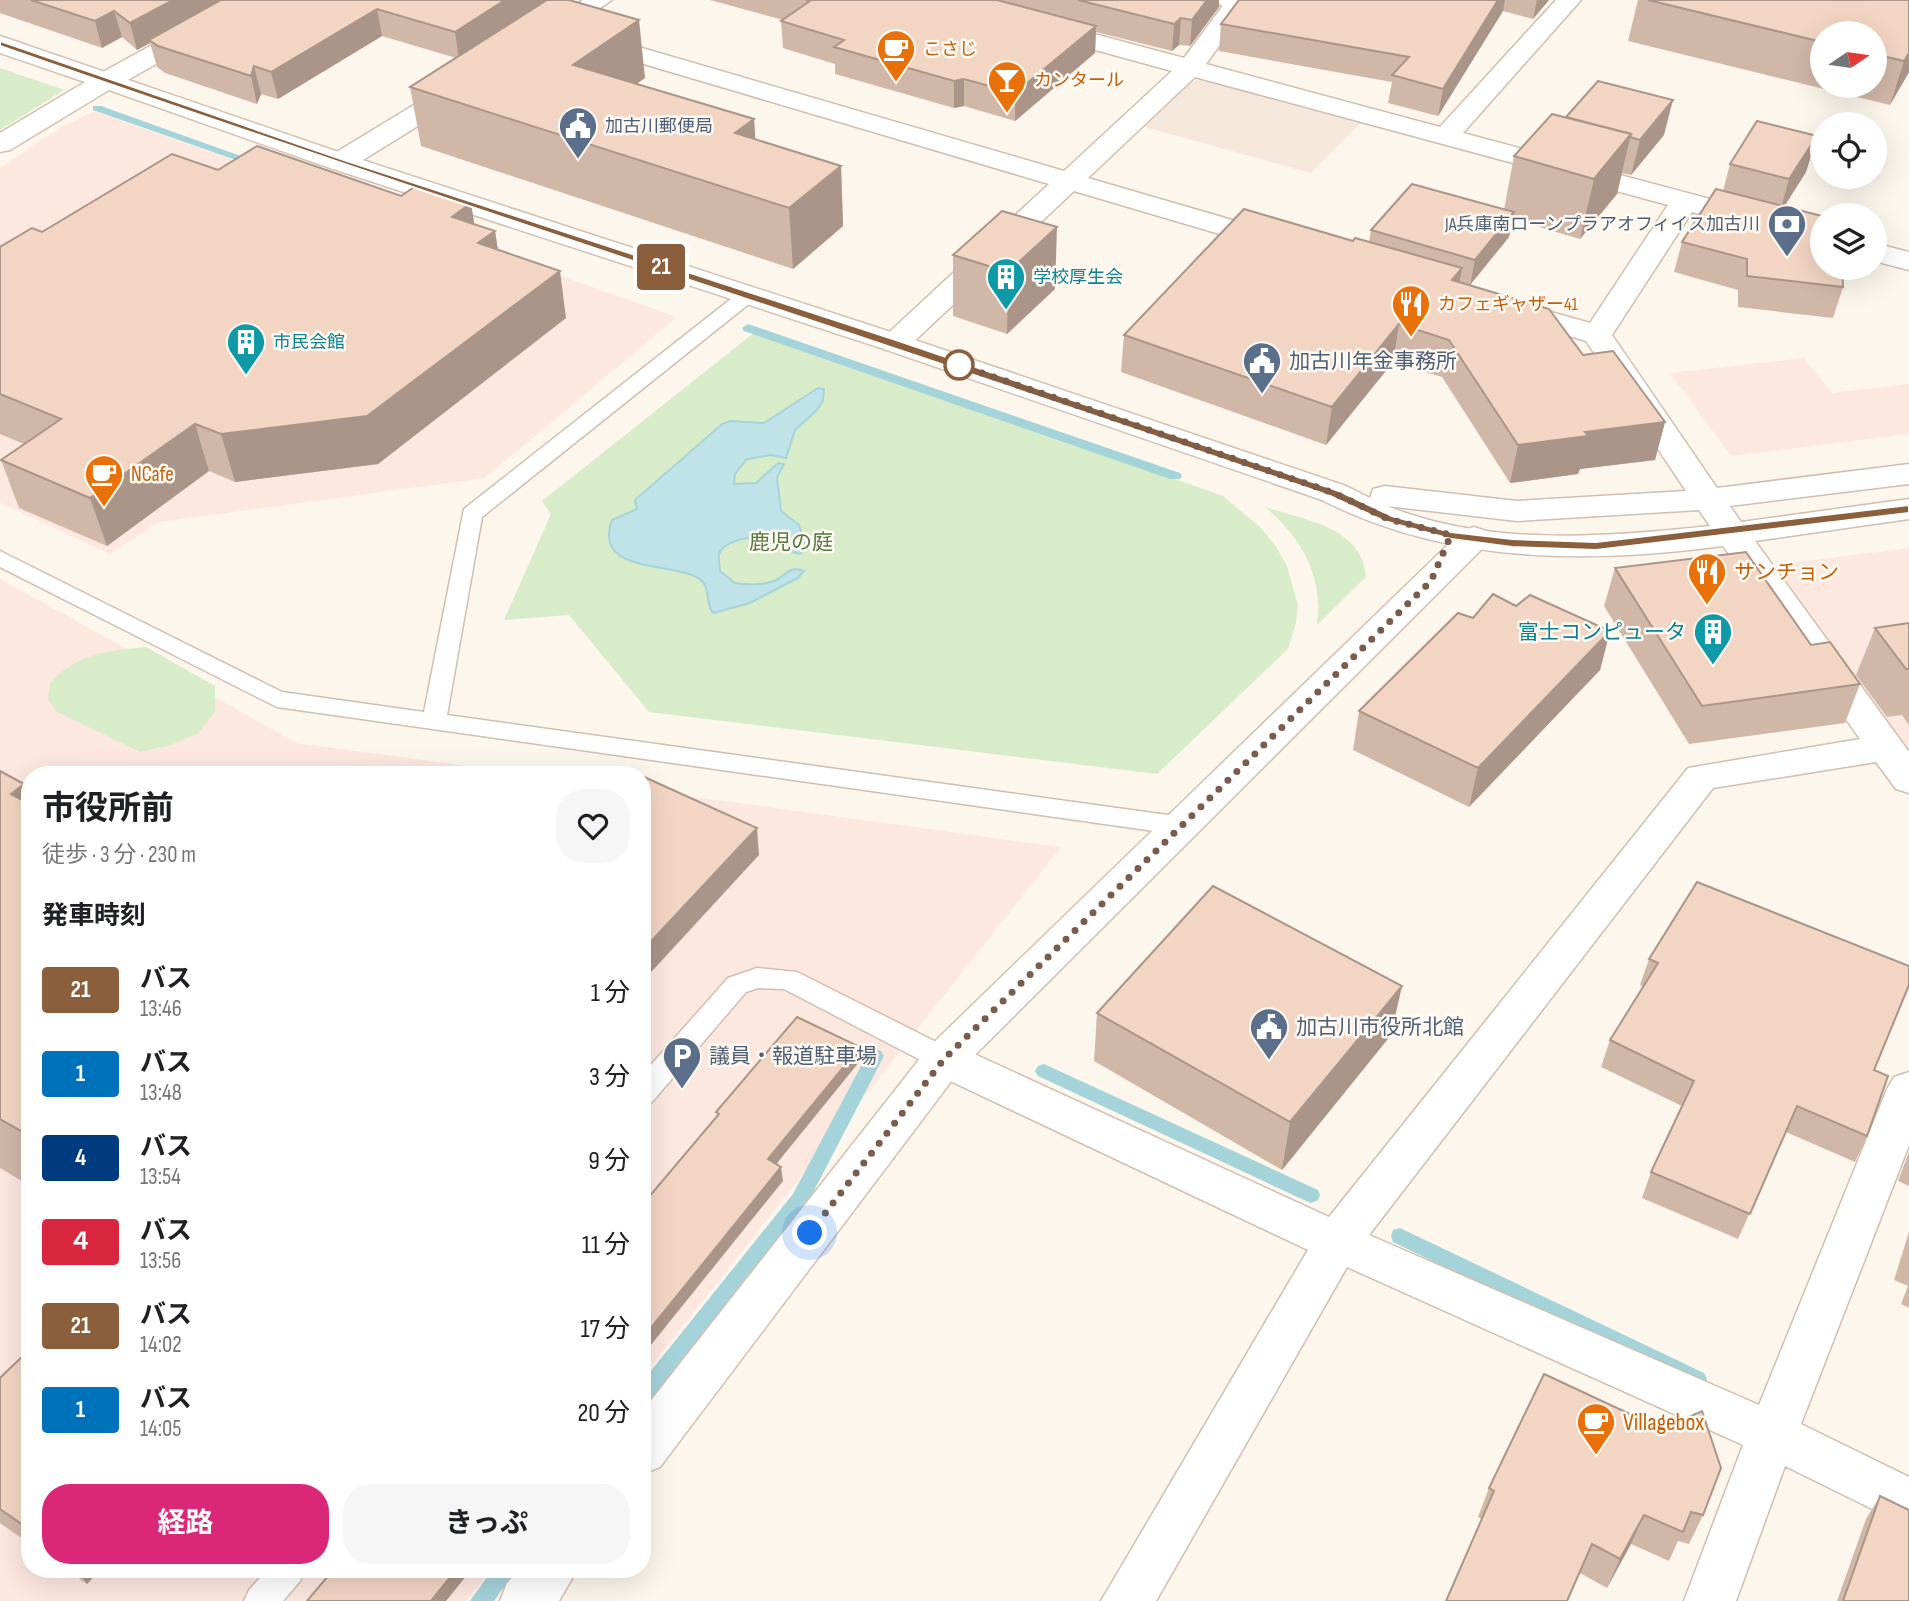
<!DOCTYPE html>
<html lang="ja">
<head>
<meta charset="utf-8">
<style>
	body { margin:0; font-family:"Sofia Sans Condensed","Noto Sans JP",sans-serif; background:#f6f6f6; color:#202124; height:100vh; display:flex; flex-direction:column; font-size:26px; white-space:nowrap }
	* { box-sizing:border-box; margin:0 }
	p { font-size:23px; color:#757577 }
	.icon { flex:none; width:38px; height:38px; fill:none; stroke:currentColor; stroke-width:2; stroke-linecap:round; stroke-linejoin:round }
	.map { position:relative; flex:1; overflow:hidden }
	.sheet { position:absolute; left:21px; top:766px; width:630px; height:812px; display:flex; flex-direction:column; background:#fff; border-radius:28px; box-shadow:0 7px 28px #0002 }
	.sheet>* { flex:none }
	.badge { padding:0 14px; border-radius:5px; font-size:24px; line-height:46px }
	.needle { width:46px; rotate:77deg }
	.tools { position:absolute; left:1810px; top:21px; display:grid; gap:14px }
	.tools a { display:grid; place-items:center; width:77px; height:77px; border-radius:50%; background:#fff; box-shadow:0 7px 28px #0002; font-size:35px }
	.you { position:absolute; width:35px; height:35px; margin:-18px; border:5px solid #fff; border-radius:50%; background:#1a73e8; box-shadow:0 0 0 10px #1a73e833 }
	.map>.badge { position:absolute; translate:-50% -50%; box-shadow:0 0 0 4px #fff }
	h2 { padding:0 21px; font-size:26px; line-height:63px }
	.round { display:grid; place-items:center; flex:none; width:74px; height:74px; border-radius:28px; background:#f6f6f6 }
	.overview { display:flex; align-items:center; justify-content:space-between; height:119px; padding:0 21px }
	h1 { font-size:33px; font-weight:700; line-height:52px }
	.action { display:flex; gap:14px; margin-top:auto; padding:14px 21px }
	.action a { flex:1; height:80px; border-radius:28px; background:#db2777; color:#fff; font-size:28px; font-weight:700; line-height:80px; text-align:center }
	.action a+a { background:#f6f6f6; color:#202124 }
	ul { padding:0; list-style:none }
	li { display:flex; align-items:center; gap:21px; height:84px; padding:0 21px }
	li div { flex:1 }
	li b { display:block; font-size:26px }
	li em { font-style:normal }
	li .badge { min-width:77px; font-weight:700; text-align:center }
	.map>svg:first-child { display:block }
</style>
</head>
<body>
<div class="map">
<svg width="1909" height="1601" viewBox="0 0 1909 1601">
	<rect width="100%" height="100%" fill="#fdf6ec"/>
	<path fill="#f5e8da" d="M1205 80 1361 123 1311 173 1145 127 1188 81Z"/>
	<g fill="#fde8e0">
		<path d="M94 111 677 317 485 478 159 522 110 554 0 503V168L63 126Z"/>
		<path d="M1804 358 1832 393 1909 384V434L1731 456 1670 373Z"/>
		<path d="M1909 548V748L1904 749 1773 565Z"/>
		<path d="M0 579 297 743 534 775H30V1570H491L466 1601H0Z"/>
		<path d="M642 790 1061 847 642 1378Z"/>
	</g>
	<g fill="#d8ecc9">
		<path d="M0 68 64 90 0 130Z"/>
		<path d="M755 332 1223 496 1260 527 1275 545 1287 566 1298 606 1296 623 1288 649 1157 774 649 712 569 615 504 620 551 514 542 501Z"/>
		<path d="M1265 507C1304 520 1363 527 1366 577L1317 625C1324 577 1301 537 1265 507Z"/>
		<path d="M146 647 215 686V712L197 734 171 745 140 752 57 712 48 699 50 683C77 653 108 651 146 647Z"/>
	</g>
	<path fill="#bfe3e8" stroke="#a5d3da" stroke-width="2" d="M818 388 824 389 823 401 816 411 795 430 786 458 771 455 747 459 735 474 734 484 756 483 778 463 784 464 777 477 781 511 799 525 806 549 800 554C786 551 772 543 758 539 748 536 723 542 719 554 718 559 720 566 720 571L735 583C746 585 763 585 774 581 786 576 789 565 804 571L798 578 750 603 713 613C706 605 710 591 703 582 682 559 591 578 612 520L637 509 635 500 722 424 730 421 764 423Z"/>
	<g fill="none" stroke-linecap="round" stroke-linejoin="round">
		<g fill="#a5d3da" fill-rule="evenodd">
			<path d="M93 106H101L263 164 253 166 93 110Z"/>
			<path d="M748 324 1180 473 1182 476 1180 479H1170L744 331 742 328Z"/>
			<path d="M875 1049 881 1051 884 1056 807 1204 649 1403 642 1406V1382L793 1194 869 1051Z"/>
			<path d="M1044 1064 1318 1190 1320 1195 1318 1200 1311 1203 1304 1200 1038 1076 1035 1071 1038 1066Z"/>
			<path d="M1400 1228 1704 1373 1707 1379 1704 1385 1697 1388 1690 1385 1393 1242 1391 1236 1393 1230Z"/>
			<path d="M492 1570H516L494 1601H470Z"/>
		</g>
		<g stroke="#d1beb0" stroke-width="3">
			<g id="lane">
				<path d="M1208 0H1233L1244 6 1236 11Z"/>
				<path d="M748 289 755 291 757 295 755 299 482 517 447 715 1182 817 1191 820 1194 826 1191 832 1182 835 277 707 0 567V551L282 692 424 712 464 509 741 291Z"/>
				<path d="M757 968 797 972 954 1051 958 1059 954 1067 944 1070 934 1067 784 989 758 988 746 992 652 1102 642 1105V1075L728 978Z"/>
				<path d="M267 1570H305L300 1581 283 1601H244L249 1590Z"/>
			</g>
		</g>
		<g stroke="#d1beb0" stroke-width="3">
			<g id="street">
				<path d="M234 0H264L261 5 117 86H99L95 80 99 74Z"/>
				<path d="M583 0H612L554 39H536L532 34 536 29Z"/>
				<path d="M1227 0H1252L1206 64 1440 127 1556 0H1581L1463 133 1822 229V247L1692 212 1612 335 1717 488 1909 464V484L1730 506 1741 522 1909 499V519L1755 541 1909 752V793L1896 789 1876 762 1713 788 1369 1235 1759 1405 1887 1089 1894 1077 1909 1072V1145L1801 1424 1909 1477V1527L1785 1466 1736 1601H1684L1743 1445 1347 1267 1156 1601H1101L1308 1250 929 1071 923 1059 929 1047 944 1042 959 1047 1329 1217 1688 768 1860 739 1723 546C1587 564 1447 564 1322 500L1317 493 1322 486 1334 483 1346 486 1370 498 1373 489 1385 486 1517 501 1686 491 1586 341 1498 315 1494 309 1498 303 1509 300 1590 323 1668 205 1195 77 1088 178 1287 236 1291 242 1287 248 1277 251 1267 248 1074 191 906 349 895 352 884 349 880 343 884 337 1049 184 583 46 579 41 583 36H601L1064 171 1172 71 1037 34 1033 29 1037 24 1046 21 1184 58ZM1387 506 1517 521 1699 510 1710 526C1605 537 1488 547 1387 506Z"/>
				<path d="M459 81 468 83 472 89 468 95 350 168H330L326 162 330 156 450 83Z"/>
				<path d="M1874 243 1909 252V270L1874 261Z"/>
			</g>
		</g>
		<g stroke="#d6c0b0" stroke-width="3">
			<g id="secondary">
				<path d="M0 36 350 156 906 337 1346 486 1351 493 1346 500 1334 503 1322 500 884 349 330 168 109 90 10 150 0 152V133L85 82 0 53Z"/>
				<path d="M1474 527 1486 531 1491 538 1486 545 959 1071 660 1467 642 1474V1412L929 1047 1462 531Z"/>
				<path d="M519 1570H577L559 1601H500L507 1583Z"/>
			</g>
		</g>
		<use href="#lane" fill="#fff" fill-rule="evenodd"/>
		<use href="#street" fill="#fff" fill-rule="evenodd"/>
		<use href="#secondary" fill="#fff" fill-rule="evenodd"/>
	</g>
	<g fill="#d1b7a8" fill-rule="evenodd">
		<path d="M0 0H569L645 78 636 84 754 119 755 140 841 166 843 226 793 269 421 146 410 87 456 58 382 36 278 99 261 94 257 104 165 73 157 67 150 43 137 50 122 37 102 48 0 13Z"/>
		<path d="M710 0H1219V7L1190 46 1179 45 1172 51 1096 32 1095 53 1015 121 964 106 954 108 835 74V64L783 48 781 21 783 20Z"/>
		<path d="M1239 0H1549L1533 19 1503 11 1438 116 1388 103 1392 82 1219 51 1221 24Z"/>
		<path d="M1638 0H1909V72L1890 105 1628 41ZM1822 33H1874V86H1822Z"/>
		<path d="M1566 117 1664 135 1631 175 1622 173 1617 194 1580 239 1512 219 1509 237 1470 285 1583 355 1665 422 1655 460 1580 469 1578 474 1510 483 1442 377 1393 362 1326 445 1121 372 1124 335 1353 241 1369 242 1371 230 1504 210 1514 156Z"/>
		<path d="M1817 136 1806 172 1784 206 1843 287 1833 318 1738 307V290L1674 272 1682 242 1723 191 1730 164Z"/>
		<path d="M218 170 401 196 471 203 474 224 495 231 498 250 566 318 378 464 235 482 209 471 107 546 19 508 1 460 24 444 0 434V247Z"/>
		<path d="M1002 211 1055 289 1007 334 953 316V255Z"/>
		<path d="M1615 568 1811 645 1860 684 1845 723 1689 744 1604 606Z"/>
		<path d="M1516 606 1610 631 1600 670 1469 807 1353 750 1359 711 1473 618Z"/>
		<path d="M1909 623V725L1902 715 1887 717 1856 675 1875 628Z"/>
		<path d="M0 771 24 784 30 797V1186L0 1168Z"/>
		<path d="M1649 959 1874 1070 1867 1136 1855 1162 1786 1132 1738 1239 1642 1198 1651 1172 1682 1106 1601 1067 1610 1040 1643 987 1640 985Z"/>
		<path d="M1097 1013 1391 1035 1282 1170 1094 1061Z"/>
		<path d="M1909 1152V1186L1898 1181Z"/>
		<path d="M1909 1232V1308L1901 1304 1908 1286 1894 1280Z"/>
		<path d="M30 1349V1544L0 1523V1378Z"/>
		<path d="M1544 1374 1703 1515 1689 1544 1678 1541 1669 1561 1631 1544 1607 1588 1478 1517 1489 1488Z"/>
		<path d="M1880 1496 1909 1509V1601H1837L1866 1519Z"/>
		<path d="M67 1570H100L87 1584Z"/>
	</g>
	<g fill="#aa9588">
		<path d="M173 0H229L149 40 150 43 137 50 130 23Z"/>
		<path d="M505 0H550L459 59 455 32Z"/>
		<path d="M1207 0H1219V7L1190 46 1192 20Z"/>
		<path d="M1498 0H1505L1503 11 1438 116 1443 89Z"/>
		<path d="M1537 0H1549L1533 19Z"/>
		<path d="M377 9 382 36 278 99 271 72Z"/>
		<path d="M114 11 122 37 102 48 95 21Z"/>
		<path d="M1181 18 1179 45 1172 51 1174 24Z"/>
		<path d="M639 20 645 78 580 123 573 65Z"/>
		<path d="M1096 26 1095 53 1015 121V93Z"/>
		<path d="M1909 53V72L1890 105 1904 61Z"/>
		<path d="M254 66 261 94 257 104 251 76Z"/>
		<path d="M964 79V106L954 108V81Z"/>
		<path d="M1673 100 1664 135 1631 175 1640 140Z"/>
		<path d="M754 119 758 179 740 193 735 133Z"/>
		<path d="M1631 134 1617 194 1580 239 1594 179Z"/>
		<path d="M1817 136 1806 172 1779 215 1789 179Z"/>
		<path d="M841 166 843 226 793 269 789 208Z"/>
		<path d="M471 203 478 249 452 217Z"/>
		<path d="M1514 212 1509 237 1470 285 1475 260Z"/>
		<path d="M1057 227 1055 289 1007 334 1008 272Z"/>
		<path d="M495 231 502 277 478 243Z"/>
		<path d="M1462 268 1455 305 1452 280Z"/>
		<path d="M560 271 566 318 378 464 235 482 221 434Z"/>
		<path d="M1399 324 1393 362 1326 445 1332 407Z"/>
		<path d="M1665 422 1655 460 1580 469 1578 474 1510 483 1518 445 1585 432Z"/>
		<path d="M195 424 209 471 107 546 90 498Z"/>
		<path d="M1610 631 1600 670 1469 807 1478 768Z"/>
		<path d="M24 784 30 797V839L11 794Z"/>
		<path d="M757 828 759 855 642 982V951Z"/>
		<path d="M1402 986 1391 1035 1282 1170 1290 1122Z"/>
		<path d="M860 1047V1061L769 1173 768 1159Z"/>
		<path d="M781 1167 783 1181 642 1356V1339Z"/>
		<path d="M1644 1515 1631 1544 1607 1588 1620 1559Z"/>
		<path d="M78 1570H100L87 1584Z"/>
		<path d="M456 1570H471L446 1601H431Z"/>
	</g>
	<g fill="#f3d5c3" stroke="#aa9588" stroke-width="2">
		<path d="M31 0H173L130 23 114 11 95 21Z"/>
		<path d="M221 0H505L455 32 377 9 271 72 254 66 251 76 158 46 149 40Z"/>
		<path d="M547 0H569L639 20 573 65 754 119 735 133 841 166 789 208 410 87Z"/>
		<path d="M806 0H997L1096 26 1015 93 964 79 954 81 834 47 844 40 781 21 810 1Z"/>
		<path d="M1078 0H1207L1192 20 1181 18 1174 24Z"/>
		<path d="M1239 0H1498L1443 89 1392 75 1409 57 1221 24Z"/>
		<path d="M1648 0H1909V53L1904 61 1874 54V33H1822V42Z"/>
		<path d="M1598 81 1673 100 1640 140 1630 137 1631 134 1566 117Z"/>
		<path d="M1552 114 1631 134 1594 179 1514 156Z"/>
		<path d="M1757 121 1817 136 1789 179 1730 164Z"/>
		<path d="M257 146 401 196 417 185 471 203 452 217 495 231 478 243 560 271 367 416 221 434 195 424 90 498 1 460 61 419 0 394V247L32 228 42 232 172 154 218 170Z"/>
		<path d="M1412 184 1514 212 1475 260 1371 230Z"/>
		<path d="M1716 189 1822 216V268H1842L1843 287 1747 276V259L1682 242Z"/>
		<path d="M1244 209 1353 241 1355 238 1462 268 1452 280 1549 309 1583 355 1613 351 1665 422 1585 432 1588 436 1518 445 1449 340 1399 324 1332 407 1124 335Z"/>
		<path d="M1002 211 1057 227 1008 272 953 255Z"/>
		<path d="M1746 552 1811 645 1830 642 1860 684 1702 706 1615 568Z"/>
		<path d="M1493 594 1516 606 1530 595 1610 631 1478 768 1359 711 1458 613 1473 618Z"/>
		<path d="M1909 623V669H1906L1875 628Z"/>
		<path d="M624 768 640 775H616Z"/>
		<path d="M0 771 24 784 11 794 30 804V1136L0 1119Z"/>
		<path d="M642 776 757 828 642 951Z"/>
		<path d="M1697 882 1909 966V985L1874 1070 1888 1076 1867 1136 1797 1106 1750 1214 1651 1172 1694 1081 1610 1040 1658 963 1649 959Z"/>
		<path d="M1213 886 1402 986 1290 1122 1097 1013Z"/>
		<path d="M797 1017 860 1047 768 1159 781 1167 642 1339V1205L719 1114 716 1112Z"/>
		<path d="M30 1349V1530L0 1509V1378Z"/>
		<path d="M1544 1374 1662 1429 1702 1411 1721 1468 1703 1515 1691 1512 1683 1532 1644 1515 1620 1559 1592 1544 1567 1601H1446L1494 1491 1489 1488Z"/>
		<path d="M1880 1496 1909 1510V1601H1843Z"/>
		<path d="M333 1570H456L431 1601H307Z"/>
	</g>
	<path fill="#8b5e3c" stroke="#fff" stroke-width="2" d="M0 41 344 160 899 341 1339 491 1392 516 1451 532 1512 539 1596 542 1909 505V513L1596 550 1512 547 1451 539 1384 521 1330 496C887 343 440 200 0 46Z"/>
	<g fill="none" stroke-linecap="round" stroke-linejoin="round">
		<path stroke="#7a5c4d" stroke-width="7" stroke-dasharray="0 12.6" d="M810 1233 944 1059 1431 581 1451 535 1388 519 1334 493 947 361 959 365"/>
	</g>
	<defs>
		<g id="cafe-pin" transform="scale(2.0125)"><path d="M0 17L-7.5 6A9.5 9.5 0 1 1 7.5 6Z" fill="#e8710a" stroke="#fffaf3"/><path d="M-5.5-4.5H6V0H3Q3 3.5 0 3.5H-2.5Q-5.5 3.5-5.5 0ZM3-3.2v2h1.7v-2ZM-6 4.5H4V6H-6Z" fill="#fff"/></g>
		<g id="bar-pin" transform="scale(2.0125)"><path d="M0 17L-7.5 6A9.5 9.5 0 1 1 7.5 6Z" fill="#e8710a" stroke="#fffaf3"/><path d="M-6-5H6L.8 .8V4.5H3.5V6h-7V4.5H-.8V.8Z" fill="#fff"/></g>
		<g id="civic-pin" transform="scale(2.0125)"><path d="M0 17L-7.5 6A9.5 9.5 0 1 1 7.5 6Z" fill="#5c6f8a" stroke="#fffaf3"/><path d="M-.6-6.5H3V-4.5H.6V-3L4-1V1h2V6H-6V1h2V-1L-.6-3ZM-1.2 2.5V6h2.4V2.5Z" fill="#fff"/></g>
		<g id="bank-pin" transform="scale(2.0125)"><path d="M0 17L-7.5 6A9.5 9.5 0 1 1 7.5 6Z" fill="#5c6f8a" stroke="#fffaf3"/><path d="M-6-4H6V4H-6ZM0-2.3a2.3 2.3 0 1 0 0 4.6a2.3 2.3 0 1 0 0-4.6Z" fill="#fff"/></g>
		<g id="building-pin" transform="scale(2.0125)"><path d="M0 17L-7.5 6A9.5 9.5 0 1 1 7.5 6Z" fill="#0f9aa8" stroke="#fffaf3"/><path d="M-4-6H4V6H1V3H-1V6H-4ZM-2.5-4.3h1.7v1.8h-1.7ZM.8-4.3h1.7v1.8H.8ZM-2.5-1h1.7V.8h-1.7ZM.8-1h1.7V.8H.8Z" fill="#fff"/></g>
		<g id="restaurant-pin" transform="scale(2.0125)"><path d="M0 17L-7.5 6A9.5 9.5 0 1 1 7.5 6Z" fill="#e8710a" stroke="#fffaf3"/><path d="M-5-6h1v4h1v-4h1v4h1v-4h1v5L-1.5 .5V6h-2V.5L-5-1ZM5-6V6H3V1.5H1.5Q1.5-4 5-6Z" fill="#fff"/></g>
		<g id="parking-pin" transform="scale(2.0125)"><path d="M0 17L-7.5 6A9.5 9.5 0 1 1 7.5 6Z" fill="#5c6f8a" stroke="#fffaf3"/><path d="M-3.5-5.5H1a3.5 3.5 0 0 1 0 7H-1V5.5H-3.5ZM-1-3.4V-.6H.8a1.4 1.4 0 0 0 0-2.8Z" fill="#fff"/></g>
	</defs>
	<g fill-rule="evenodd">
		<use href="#cafe-pin" x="896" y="49"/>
		<use href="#bar-pin" x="1007" y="80"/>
		<use href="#civic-pin" x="578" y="126"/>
		<use href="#bank-pin" x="1787" y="224"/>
		<use href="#building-pin" x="1006" y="277"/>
		<use href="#restaurant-pin" x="1411" y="304"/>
		<use href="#building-pin" x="246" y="342"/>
		<use href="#civic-pin" x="1262" y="361"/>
		<use href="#cafe-pin" x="104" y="474"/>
		<use href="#restaurant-pin" x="1707" y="572"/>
		<use href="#building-pin" x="1713" y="632"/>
		<use href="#civic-pin" x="1269" y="1027"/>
		<use href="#parking-pin" x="682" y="1056"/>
		<use href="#cafe-pin" x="1596" y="1422"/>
	</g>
	<circle fill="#fff" stroke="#8b5e3c" stroke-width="3.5" cx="959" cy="365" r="14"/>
	<g text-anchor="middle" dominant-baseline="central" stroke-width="5" stroke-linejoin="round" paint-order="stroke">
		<g font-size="18" fill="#c56008" stroke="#fffaf3" text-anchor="start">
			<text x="923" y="49">こさじ</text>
			<text x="1034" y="80">カンタール</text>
			<text x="1438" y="304">カフェギャザー41</text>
		</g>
		<g font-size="18" fill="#4e5e75" stroke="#fffaf3" text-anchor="start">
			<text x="605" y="126">加古川郵便局</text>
			<text x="1760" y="224" text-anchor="end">JA兵庫南ローンプラアオフィイス加古川</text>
		</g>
		<g font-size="18" fill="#0d838f" stroke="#fffaf3" text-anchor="start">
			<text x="1033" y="277">学校厚生会</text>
			<text x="273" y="342">市民会館</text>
		</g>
		<g font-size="21" fill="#4e5e75" stroke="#fffaf3" text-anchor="start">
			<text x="1289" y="361">加古川年金事務所</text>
			<text x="1296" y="1027">加古川市役所北館</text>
			<text x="709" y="1056">議員・報道駐車場</text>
		</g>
		<g font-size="21" fill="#c56008" stroke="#fffaf3" text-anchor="start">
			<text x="131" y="474">NCafe</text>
			<text x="1734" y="572">サンチョン</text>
		</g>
		<g font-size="21" fill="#537a41" stroke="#fffaf3">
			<text x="791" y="542">鹿児の庭</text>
		</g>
		<g font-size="21" fill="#0d838f" stroke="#fffaf3" text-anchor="end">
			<text x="1686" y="632">富士コンピュータ</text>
		</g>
		<g font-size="24" fill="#c56008" stroke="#fffaf3" text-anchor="start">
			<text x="1623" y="1422">Villagebox</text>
		</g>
	</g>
</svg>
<div class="tools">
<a><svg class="needle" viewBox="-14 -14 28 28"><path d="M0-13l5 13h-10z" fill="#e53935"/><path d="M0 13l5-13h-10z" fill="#757577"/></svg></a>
<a><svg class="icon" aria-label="locate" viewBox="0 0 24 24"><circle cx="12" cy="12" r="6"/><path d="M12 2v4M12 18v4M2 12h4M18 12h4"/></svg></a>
<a><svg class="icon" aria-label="layers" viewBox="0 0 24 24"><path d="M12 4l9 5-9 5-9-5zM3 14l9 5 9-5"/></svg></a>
</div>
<div class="you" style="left:810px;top:1233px"></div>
<b class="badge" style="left:661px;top:267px;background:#8b5e3c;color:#fff">21</b>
<section class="sheet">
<div class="overview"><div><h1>市役所前</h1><p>徒歩 · 3 分 · 230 m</p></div><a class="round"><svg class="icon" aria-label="heart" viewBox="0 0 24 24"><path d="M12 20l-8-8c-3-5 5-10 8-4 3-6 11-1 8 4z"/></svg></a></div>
<h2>発車時刻</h2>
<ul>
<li><span class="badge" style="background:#8b5e3c;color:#fff">21</span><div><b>バス</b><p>13:46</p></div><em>1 分</em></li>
<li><span class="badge" style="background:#0072bc;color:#fff">1</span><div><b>バス</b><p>13:48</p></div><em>3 分</em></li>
<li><span class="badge" style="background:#003b80;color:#fff">4</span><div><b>バス</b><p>13:54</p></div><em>9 分</em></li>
<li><span class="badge" style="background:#d7263d;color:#fff">４</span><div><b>バス</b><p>13:56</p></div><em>11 分</em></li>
<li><span class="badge" style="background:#8b5e3c;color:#fff">21</span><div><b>バス</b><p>14:02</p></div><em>17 分</em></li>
<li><span class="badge" style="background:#0072bc;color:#fff">1</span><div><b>バス</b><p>14:05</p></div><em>20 分</em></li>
</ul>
<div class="action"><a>経路</a><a>きっぷ</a></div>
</section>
</div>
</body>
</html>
